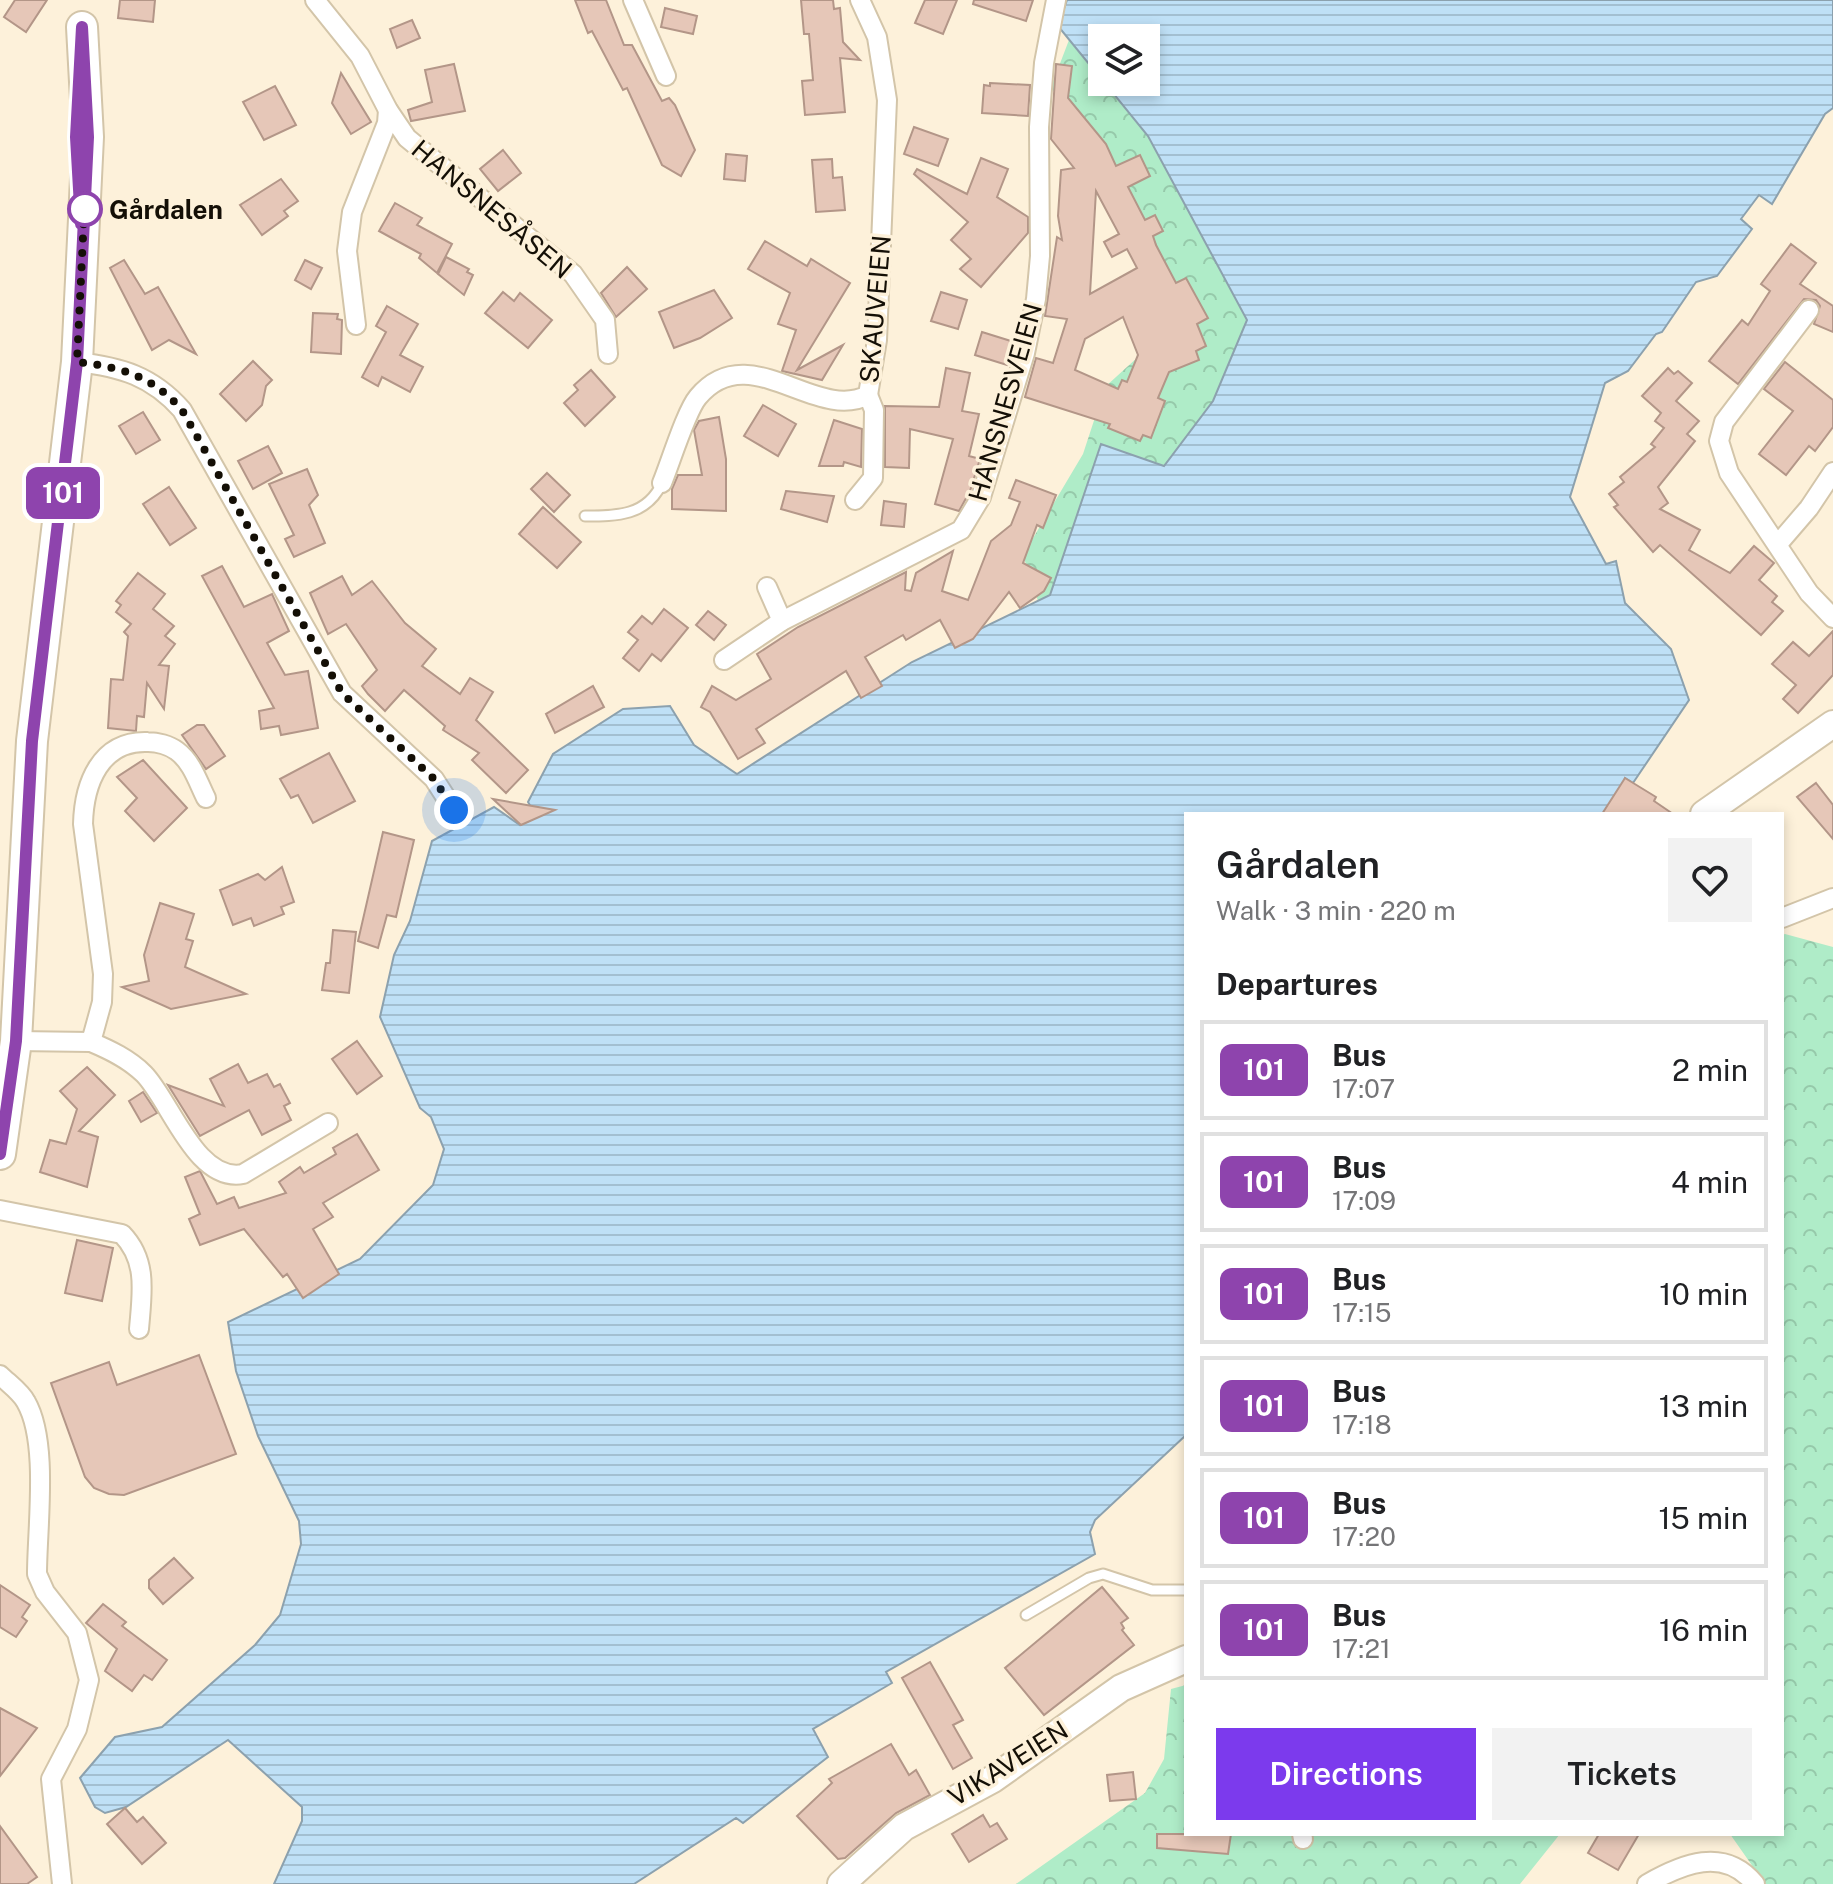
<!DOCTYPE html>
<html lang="en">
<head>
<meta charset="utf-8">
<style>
	body { margin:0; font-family:"Public Sans",sans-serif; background:#f2f2f2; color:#202124; height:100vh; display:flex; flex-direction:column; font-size:30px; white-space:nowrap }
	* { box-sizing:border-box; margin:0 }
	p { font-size:26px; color:#757577 }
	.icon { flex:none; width:44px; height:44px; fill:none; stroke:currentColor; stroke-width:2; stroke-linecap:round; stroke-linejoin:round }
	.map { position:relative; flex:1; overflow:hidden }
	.panel { position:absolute; left:1184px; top:812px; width:600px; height:1024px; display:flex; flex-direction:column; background:#fff; border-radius:0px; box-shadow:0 4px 12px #0003 }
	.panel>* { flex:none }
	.badge { padding:0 16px; border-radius:12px; font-size:28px; line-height:52px }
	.buttons { position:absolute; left:1088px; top:24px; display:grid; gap:16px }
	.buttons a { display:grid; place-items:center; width:72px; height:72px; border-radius:0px; background:#fff; box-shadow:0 4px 12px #0003; font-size:40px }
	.you { position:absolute; width:40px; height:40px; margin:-20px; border:6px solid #fff; border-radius:50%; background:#1a73e8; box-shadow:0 0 0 12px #1a73e833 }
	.map>.badge { position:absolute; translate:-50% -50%; box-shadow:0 0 0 4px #fff }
	h2 { padding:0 32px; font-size:30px; line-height:72px }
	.round { display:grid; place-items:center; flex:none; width:84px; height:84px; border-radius:0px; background:#f2f2f2 }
	.summary { display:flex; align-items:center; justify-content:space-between; height:136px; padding:0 32px }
	h1 { font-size:38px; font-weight:600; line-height:60px }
	.button { display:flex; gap:16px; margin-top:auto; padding:16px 32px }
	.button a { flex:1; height:92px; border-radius:0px; background:#7c3aed; color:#fff; font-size:32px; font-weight:600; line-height:92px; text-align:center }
	.button a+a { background:#f2f2f2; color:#202124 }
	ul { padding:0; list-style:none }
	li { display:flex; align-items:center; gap:24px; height:100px; margin:0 16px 12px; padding:0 16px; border:4px solid #e0e0e0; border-radius:0px }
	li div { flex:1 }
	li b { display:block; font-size:30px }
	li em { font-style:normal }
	li .badge { min-width:88px; font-weight:700; text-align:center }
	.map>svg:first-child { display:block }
</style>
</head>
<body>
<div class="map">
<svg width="1833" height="1884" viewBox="0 0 1833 1884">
	<defs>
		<pattern id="forest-crowns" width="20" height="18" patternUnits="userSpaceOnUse" patternTransform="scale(2)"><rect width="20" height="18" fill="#afecc8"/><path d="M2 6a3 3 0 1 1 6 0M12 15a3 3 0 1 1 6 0" fill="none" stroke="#96c9aa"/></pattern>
		<pattern id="water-rules" width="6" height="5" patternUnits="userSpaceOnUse" patternTransform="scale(2)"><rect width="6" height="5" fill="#bfe0f6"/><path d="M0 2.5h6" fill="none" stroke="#a3bfd1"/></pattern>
	</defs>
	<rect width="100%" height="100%" fill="#fdf1da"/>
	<g fill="url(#forest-crowns)">
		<path d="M1069 40 1148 136 1247 320 1213 401 1164 466 1101 444 1050 595 1038 601 1023 555 1083 454 1105 387 1172 326 1140 225 1051 87Z"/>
		<path d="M1785 934 1833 947V1884H1765L1730 1834H1782V935Z"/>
		<path d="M1186 1685V1834H1560L1520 1884H1016L1145 1793 1164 1759 1171 1689Z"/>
	</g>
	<path fill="url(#water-rules)" stroke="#8ca1ae" stroke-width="2" d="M1067 0H1833V108L1825 114 1772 204 1759 195 1741 219 1752 229 1717 276 1696 282 1662 332 1656 334 1628 371 1605 383 1570 497 1606 564 1616 561 1625 603 1671 649 1689 700 1633 783 1625 778 1613 814H1186V1435L1095 1520 1090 1532 1095 1554 886 1672 892 1683 813 1729 828 1757 743 1823 736 1818 634 1884H274L302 1821V1807L228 1740 126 1807 105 1813 95 1807 80 1778 115 1737 162 1727 255 1645 280 1615 301 1544 299 1521 258 1436 236 1371 228 1322 360 1259 433 1185 444 1149 431 1117 420 1108 380 1017 394 955 410 921 432 841 494 807 520 825 537 817 528 802 553 754 623 709 670 706 694 745 737 774 912 662 1050 595 1101 444 1164 466 1213 401 1247 320 1148 136 1104 82H1146V38H1102V80L1058 26Z"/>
	<g fill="#e6c7b8" stroke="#b39688" stroke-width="2" fill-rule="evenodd">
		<path d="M15 0H47L26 32 4 17Z"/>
		<path d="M120 0H155L153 22 118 18Z"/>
		<path d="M575 0H606L624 45H632L662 101 669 98 675 105 695 150 681 176 662 165 627 88 623 90 592 31 588 33Z"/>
		<path d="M801 0H833L834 9 840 8 843 42 860 60 840 58 845 112 805 115 802 81 813 80 809 34H804Z"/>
		<path d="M925 0H957L943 34 915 23Z"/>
		<path d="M974 0H1033L1026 21 973 4Z"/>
		<path d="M665 8 697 16 693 34 661 27Z"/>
		<path d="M412 20 420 38 397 48 390 29Z"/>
		<path d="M454 64 465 111 411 121 408 110 432 102 425 70Z"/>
		<path d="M1056 64 1072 66 1068 98 1106 144 1116 166 1140 155 1150 176 1128 187 1145 220 1155 215 1163 231 1153 236 1156 245 1176 283 1186 278 1208 318 1197 324 1206 346 1196 351 1199 360 1169 372 1158 398 1165 401 1151 438 1143 435 1140 441 1108 428 1110 424 1025 397 1036 358 1053 363 1067 319 1045 316 1057 237 1062 240 1058 216 1061 170 1074 168 1051 139ZM1096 191 1119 234 1104 242 1112 257 1127 249 1137 268 1090 294ZM1123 317 1138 355 1127 382 1122 380 1118 389 1075 370 1085 339Z"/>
		<path d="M341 73 371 122 351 134 332 103Z"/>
		<path d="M990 83 1030 85 1028 116 982 113 984 85 990 86Z"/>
		<path d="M275 86 296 125 264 140 243 102Z"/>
		<path d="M914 127 948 139 938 166 904 154Z"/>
		<path d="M503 150 521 173 498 191 480 169Z"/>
		<path d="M726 154 747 156 745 181 724 179Z"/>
		<path d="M981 158 1008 169 997 197 1028 217V233L981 287 960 269 971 259 951 240 968 222 914 174 917 169 967 194Z"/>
		<path d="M832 159 833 178 842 177 845 210 816 212 812 160Z"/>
		<path d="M281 179 298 201 284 211 288 216 262 235 240 205Z"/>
		<path d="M395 203 422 218 417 225 452 244 437 273 419 258 421 254 379 231Z"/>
		<path d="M765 241 807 266 811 259 850 283 797 370 843 345 822 380 782 371 796 330 778 324 790 293 748 269Z"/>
		<path d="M1791 244 1816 263 1800 284 1833 306V332L1814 324 1820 306 1816 300 1804 299 1738 384 1709 361 1742 320 1748 325 1770 291 1761 284Z"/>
		<path d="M446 257 469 269 467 272 473 275 464 295 438 274Z"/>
		<path d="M124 260 145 294 158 287 196 354 169 340 152 350 110 268Z"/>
		<path d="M305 260 322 268 311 289 295 280Z"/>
		<path d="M627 267 647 289 616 317 601 293Z"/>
		<path d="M714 290 732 318 700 338 674 348 659 312Z"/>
		<path d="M503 292 514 301 520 293 552 320 528 348 485 313Z"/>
		<path d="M941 292 967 300 958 329 931 321Z"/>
		<path d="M387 306 418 324 400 355 423 367 410 392 382 377 378 386 362 377 386 332 376 326Z"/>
		<path d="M313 313 338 314 337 319 342 320 341 354 311 352Z"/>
		<path d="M982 332 1014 342 1007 365 975 355Z"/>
		<path d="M253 361 272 380 266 386 262 405 246 421 220 394Z"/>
		<path d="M1785 362 1833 400V427L1815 451 1809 446 1786 475 1759 454 1793 411 1764 389Z"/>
		<path d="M946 368 970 373 962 411 979 414 969 456 980 459 970 491 959 511 935 504 953 439 910 429 909 468 885 467V406L939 407Z"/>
		<path d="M1668 368 1674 374 1678 371 1692 383 1676 401 1699 421 1687 434 1695 441 1658 487 1668 503 1660 509 1700 530 1689 550 1730 573 1754 546 1774 563 1759 580 1777 596 1772 602 1783 611 1761 635 1660 545 1653 552 1614 507 1618 505 1609 494 1624 482 1620 477 1655 447 1651 444 1664 428 1655 421 1661 413 1642 396Z"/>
		<path d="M591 370 615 397 585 426 564 403 578 390 574 385Z"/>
		<path d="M763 405 796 424 778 456 744 436Z"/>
		<path d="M143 412 160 440 136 454 119 426Z"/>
		<path d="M719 417 726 459V511L672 509V489L678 475H702L694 430 699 421Z"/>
		<path d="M834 420 862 429 861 467 844 462 843 466H819Z"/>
		<path d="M268 446 282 473 253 489 238 461Z"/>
		<path d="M307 469 318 495 309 505 325 543 294 557 285 539 294 535 269 484Z"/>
		<path d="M547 473 570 495 554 512 531 489Z"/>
		<path d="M1016 480 1056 495 1043 528 1037 525 1023 563 1051 578 1044 591 1020 608 1009 592 973 639 955 648 940 620 906 640 903 635 865 657 882 686 861 698 846 671 756 729 765 743 738 759 710 712 701 707 712 686 736 700 771 679 757 654 798 627 906 572 905 590 911 591 916 573 953 551 942 591 968 600 991 541 1011 525 1020 502 1009 498Z"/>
		<path d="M169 487 196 528 170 545 143 504Z"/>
		<path d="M786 491 834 496 827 522 781 509Z"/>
		<path d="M884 501 906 504 904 527 881 525Z"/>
		<path d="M543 507 581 542 557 568 519 534Z"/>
		<path d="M222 566 244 607 272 594 289 631 267 643 285 675 308 671 318 728 281 735 279 726 261 729 259 711 274 708 202 576Z"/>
		<path d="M138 573 165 594 153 609 174 626 165 636 175 644 159 665 169 666 164 709 147 683 144 717 137 716 136 731 108 728 111 679 123 680 128 636 124 632 131 624 116 612 121 605 116 601Z"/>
		<path d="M342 576 352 595 372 581 405 623 436 649 422 666 460 694 470 678 493 692 476 720 528 770 506 793 472 760 479 753 443 730 445 726 404 690 385 711 368 694 362 686 377 670 346 624 328 634 310 593Z"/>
		<path d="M664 609 688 628 661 661 652 654 639 671 623 658 638 640 628 632 642 616 652 624Z"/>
		<path d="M708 611 726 625 714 640 696 625Z"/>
		<path d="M1833 631V675L1798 713 1783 699 1796 685 1772 664 1793 642 1809 656Z"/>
		<path d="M593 686 604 707 555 733 546 714Z"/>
		<path d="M197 725H204L225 756 206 769 182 735Z"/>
		<path d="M329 753 355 801 313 823 298 795 291 798 280 779Z"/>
		<path d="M143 760 187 808 154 841 125 811 137 798 117 777Z"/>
		<path d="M1625 778 1656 797 1654 801 1673 814H1602Z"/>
		<path d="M1816 783 1833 805V839L1797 797Z"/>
		<path d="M493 799 555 810 521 825Z"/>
		<path d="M383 832 414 840 396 917 387 915 378 948 358 941Z"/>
		<path d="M282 867 294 902 281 907 284 914 254 926 251 918 233 925 220 890 258 874 265 880Z"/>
		<path d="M160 903 194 914 186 939 193 941 185 967 246 994 171 1009 122 987 149 981 144 955Z"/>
		<path d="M333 930 356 932 349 993 322 990 326 963H330Z"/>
		<path d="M357 1041 382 1076 357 1094 332 1059Z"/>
		<path d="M238 1064 248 1083 267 1074 274 1087 280 1084 290 1103 284 1106 291 1120 262 1135 249 1110 200 1136 168 1085 224 1106 210 1079Z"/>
		<path d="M87 1067 115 1095 79 1131 98 1137 87 1187 40 1172 50 1140 66 1144 77 1109 60 1091Z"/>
		<path d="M143 1092 157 1113 141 1122 129 1101Z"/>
		<path d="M357 1134 379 1170 323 1203 333 1217 313 1229 339 1274 303 1298 287 1274 283 1277 244 1229 200 1245 189 1219 200 1214 185 1177 200 1171 217 1204 234 1197 239 1208 286 1193 279 1182 300 1167 304 1173 336 1154 333 1148Z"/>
		<path d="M77 1240 113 1248 102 1301 65 1293Z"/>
		<path d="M199 1355 236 1454 124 1495 109 1494 94 1488 85 1477 51 1383 109 1362 117 1385Z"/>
		<path d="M174 1558 193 1578 163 1604 149 1588V1580Z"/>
		<path d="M0 1585 30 1605 22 1617 27 1621 16 1637 0 1627Z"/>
		<path d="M1102 1587 1128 1618 1121 1623 1124 1628 1122 1630 1134 1645 1044 1715 1005 1668Z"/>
		<path d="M103 1604 126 1622 122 1626 167 1660 152 1680 144 1675 132 1691 105 1671 117 1649 86 1623Z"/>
		<path d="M930 1662 963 1720 953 1725 972 1758 953 1769 902 1678Z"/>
		<path d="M0 1708 37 1728 0 1776Z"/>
		<path d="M891 1744 909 1775 916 1770 930 1795 896 1813 845 1858 838 1859 797 1816 832 1783 829 1779Z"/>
		<path d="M1133 1772 1136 1799 1110 1801 1107 1775Z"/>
		<path d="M125 1808 137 1822 143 1817 166 1843 142 1864 107 1824Z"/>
		<path d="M983 1815 990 1827 997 1823 1007 1839 969 1862 952 1834Z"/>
		<path d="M0 1826 37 1877 27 1884H0Z"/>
		<path d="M1157 1834H1231L1228 1854 1157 1848Z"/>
		<path d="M1599 1834H1639L1618 1870 1588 1853Z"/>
	</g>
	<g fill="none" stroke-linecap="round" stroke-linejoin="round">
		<g stroke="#d3c5a9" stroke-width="13">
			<g id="service">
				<path d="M585 516C617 516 647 516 662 483"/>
				<path d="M1026 1615 1089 1578 1103 1574 1152 1590H1186"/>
			</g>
		</g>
		<g stroke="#d3c5a9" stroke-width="22">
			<g id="minor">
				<path d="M315 0 360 56 388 110 407 138 573 274 605 320 608 354"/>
				<path d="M633 0 666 76"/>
				<path d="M1809 310 1724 422 1719 441 1729 473 1809 593 1833 618"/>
				<path d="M356 325 347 251 352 212 387 123 388 110"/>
				<path d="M77 362C121 367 152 376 182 410L342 693 434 779 454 810"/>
				<path d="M662 483C670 464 686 411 698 397 749 336 816 423 868 395L877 340 887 100 877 37 860 0"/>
				<path d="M855 500 873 478 874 410 868 395"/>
				<path d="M1778 544 1809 508 1833 472"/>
				<path d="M767 587 782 621"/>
				<path d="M724 660 782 621 961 530 981 497 1025 353 1036 299 1040 256 1039 127 1044 63 1056 0"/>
				<path d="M1782 918 1833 898"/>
				<path d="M16 1041 91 1042 102 1002 103 974 83 824C84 784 100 740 148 742 157 742 169 745 177 751 192 762 198 782 206 798"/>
				<path d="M91 1042C110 1050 129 1059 144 1074 170 1100 196 1183 243 1174L328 1123"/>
				<path d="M0 1210 122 1234C148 1261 142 1293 139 1329"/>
				<path d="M0 1375C8 1383 21 1392 26 1402 49 1442 37 1527 37 1574L45 1592 77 1633 89 1680 77 1729 51 1779 62 1884"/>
				<path d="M1302 1834 1303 1839"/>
				<path d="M1647 1884C1682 1864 1724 1846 1755 1884"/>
			</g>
		</g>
		<g stroke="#d3c5a9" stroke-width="30">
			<g id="secondary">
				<path d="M1704 814 1833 724"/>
				<path d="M841 1884 904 1827 993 1779 1121 1688 1186 1659"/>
			</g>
		</g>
		<g stroke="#d3c5a9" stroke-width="34">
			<path id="primary" d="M0 1154 16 1041 32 741 77 362 88 137 82 27"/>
		</g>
		<use href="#service" stroke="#fff" stroke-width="9"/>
		<use href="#minor" stroke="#fff" stroke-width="18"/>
		<use href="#secondary" stroke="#fff" stroke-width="26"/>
		<use href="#primary" stroke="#fff" stroke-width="30"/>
	</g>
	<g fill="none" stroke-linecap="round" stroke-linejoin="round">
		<g stroke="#fff" stroke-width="18">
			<path id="line" d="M0 1154 16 1041 32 741 77 362 88 137 82 27 76 137 81 224"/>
		</g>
		<use href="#line" stroke="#8e44ad" stroke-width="12"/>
		<path stroke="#140f06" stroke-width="8" stroke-dasharray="0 14.4" d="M85 209V195L77 362C121 367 152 376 182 410L342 693 434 779 454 810"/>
	</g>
	<circle fill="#fff" stroke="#8e44ad" stroke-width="4" cx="85" cy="209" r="16"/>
	<g text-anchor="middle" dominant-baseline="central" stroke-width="7" stroke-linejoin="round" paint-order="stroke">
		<g font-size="26" font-weight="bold" fill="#140f06" stroke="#fdf1da" text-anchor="start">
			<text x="109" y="209">Gårdalen</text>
		</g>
		<g font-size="26" fill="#140f06" stroke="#fdf1da">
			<text transform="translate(492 209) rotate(40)">HANSNESÅSEN</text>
			<text transform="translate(875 309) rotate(-85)">SKAUVEIEN</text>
			<text transform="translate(1005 402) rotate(-74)">HANSNESVEIEN</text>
			<text transform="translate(1008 1763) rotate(-32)">VIKAVEIEN</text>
		</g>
	</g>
</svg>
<div class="buttons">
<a><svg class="icon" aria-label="layers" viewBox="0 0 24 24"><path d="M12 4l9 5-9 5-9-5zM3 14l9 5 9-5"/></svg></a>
</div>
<div class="you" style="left:454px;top:810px"></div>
<b class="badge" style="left:63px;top:493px;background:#8e44ad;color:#fff">101</b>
<section class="panel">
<div class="summary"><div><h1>Gårdalen</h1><p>Walk · 3 min · 220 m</p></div><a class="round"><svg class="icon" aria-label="heart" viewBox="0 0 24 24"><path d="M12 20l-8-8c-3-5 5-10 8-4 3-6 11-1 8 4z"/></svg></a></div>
<h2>Departures</h2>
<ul>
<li><span class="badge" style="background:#8e44ad;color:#fff">101</span><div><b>Bus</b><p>17:07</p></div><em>2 min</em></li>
<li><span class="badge" style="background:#8e44ad;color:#fff">101</span><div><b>Bus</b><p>17:09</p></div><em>4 min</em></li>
<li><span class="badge" style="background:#8e44ad;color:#fff">101</span><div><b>Bus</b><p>17:15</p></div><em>10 min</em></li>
<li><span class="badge" style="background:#8e44ad;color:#fff">101</span><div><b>Bus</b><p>17:18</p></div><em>13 min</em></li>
<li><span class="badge" style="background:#8e44ad;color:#fff">101</span><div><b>Bus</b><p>17:20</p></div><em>15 min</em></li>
<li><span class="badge" style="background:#8e44ad;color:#fff">101</span><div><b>Bus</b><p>17:21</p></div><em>16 min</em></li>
</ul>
<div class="button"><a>Directions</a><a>Tickets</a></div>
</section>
</div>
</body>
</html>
